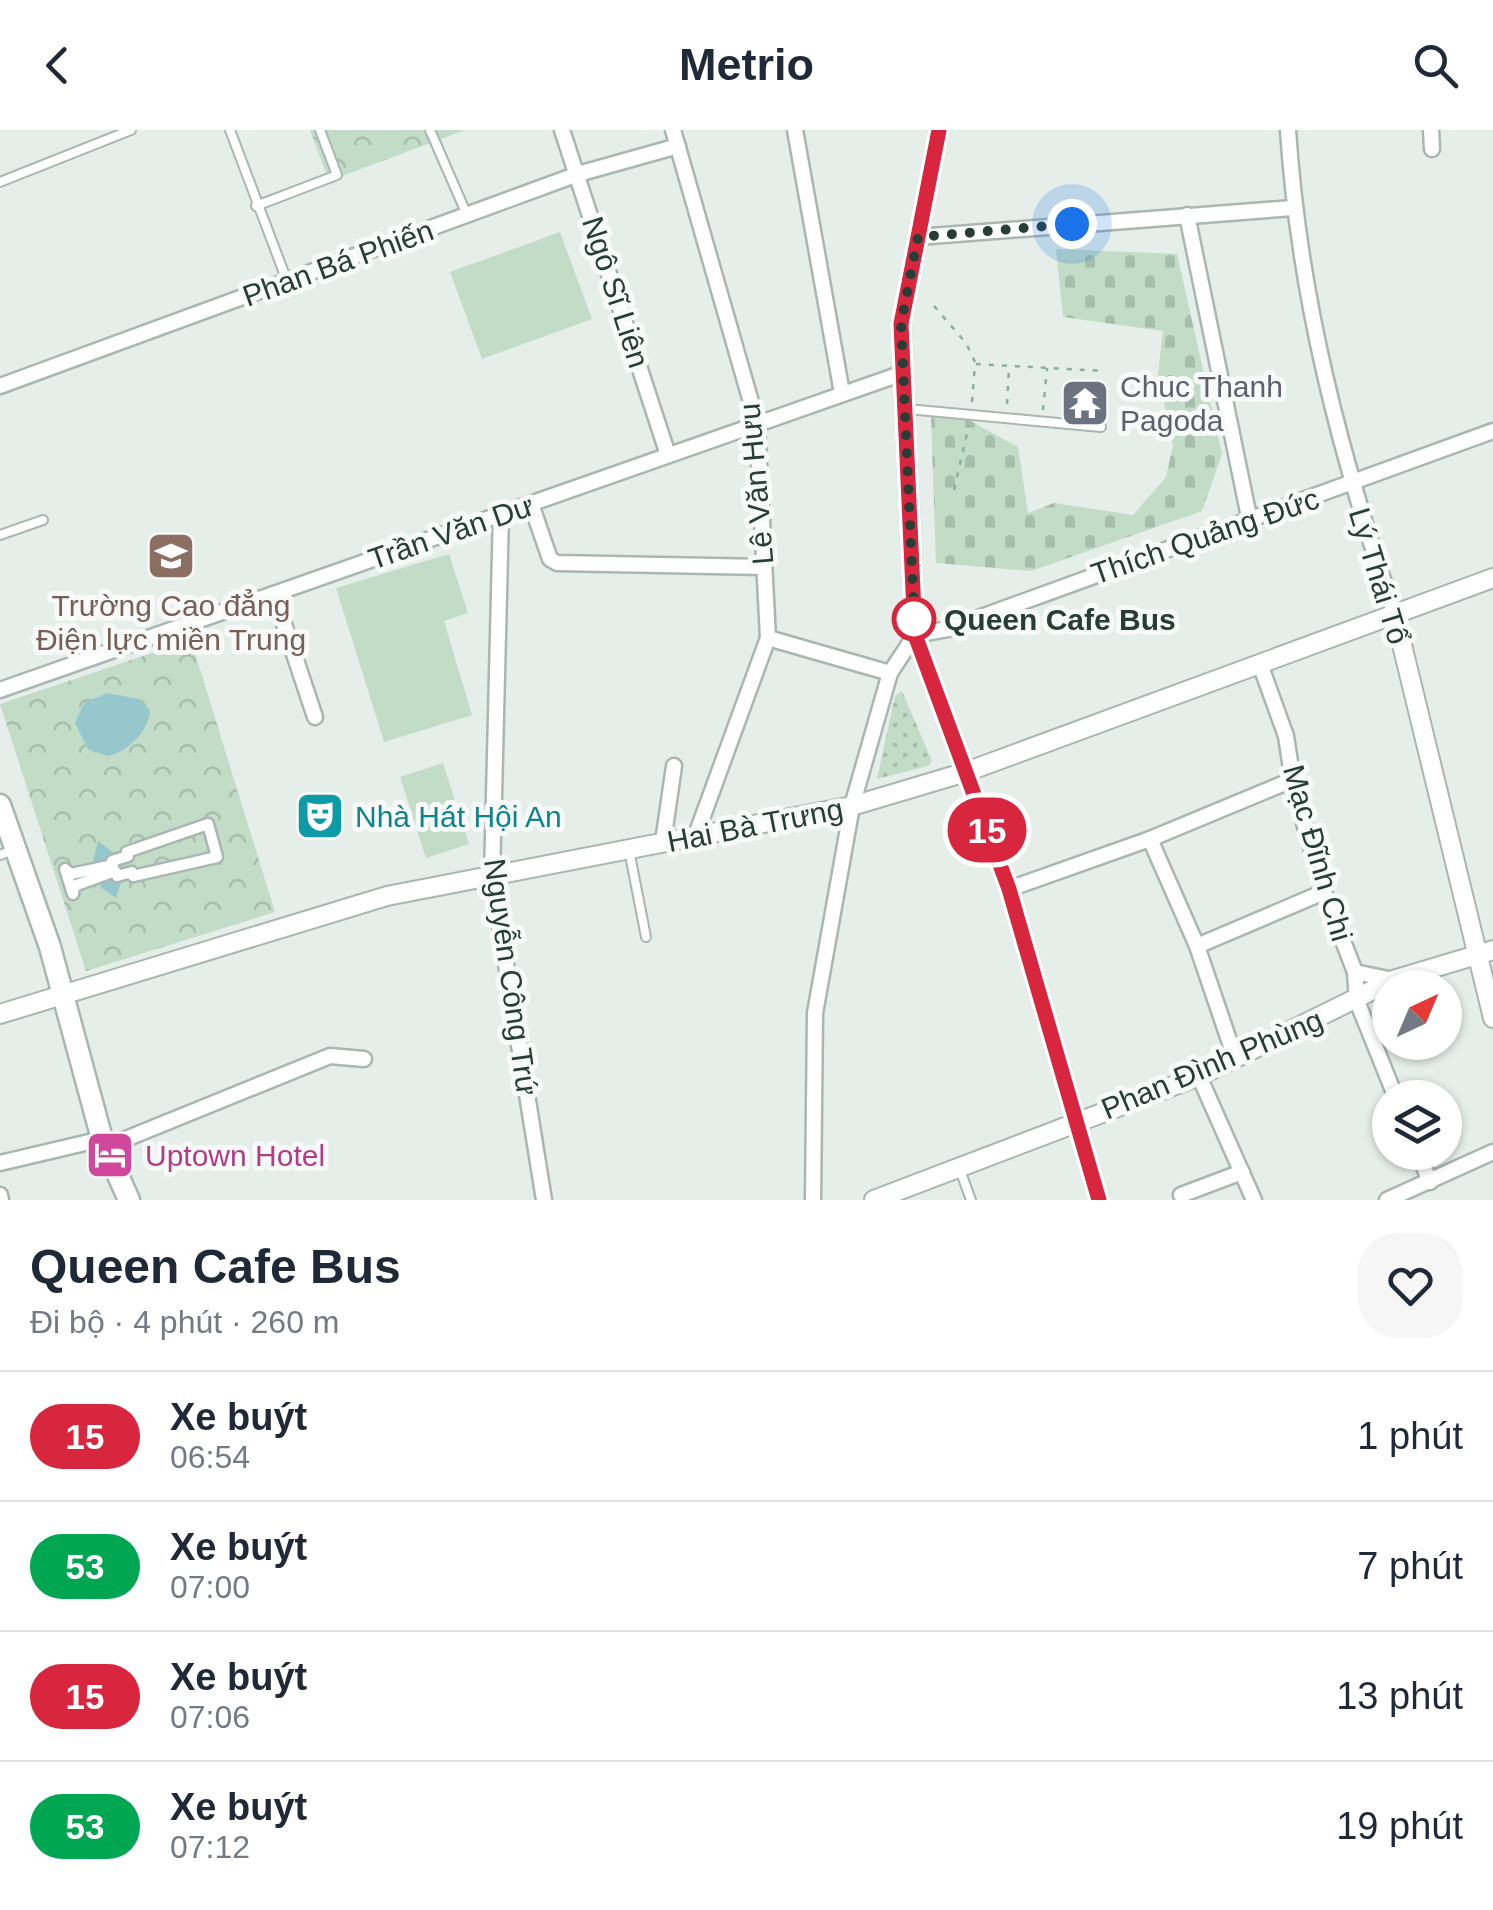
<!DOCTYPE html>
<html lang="vi">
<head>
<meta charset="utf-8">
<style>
	body { margin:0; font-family:Helvetica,sans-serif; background:#f6f6f7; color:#1f2937; height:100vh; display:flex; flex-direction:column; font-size:38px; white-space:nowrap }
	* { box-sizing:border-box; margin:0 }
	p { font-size:32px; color:#747a83 }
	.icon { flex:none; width:55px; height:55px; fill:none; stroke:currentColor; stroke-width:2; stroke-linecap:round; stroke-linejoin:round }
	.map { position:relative; height:1070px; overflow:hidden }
	.panel { display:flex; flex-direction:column; background:#fff; flex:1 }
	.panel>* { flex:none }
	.badge { padding:0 20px; border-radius:32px; font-size:35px; line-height:65px }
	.needle { width:65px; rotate:44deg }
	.buttons { position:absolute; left:1372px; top:840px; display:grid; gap:20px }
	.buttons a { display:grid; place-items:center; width:90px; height:90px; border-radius:50%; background:#fff; box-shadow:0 2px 8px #0004; font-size:50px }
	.you { position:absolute; width:50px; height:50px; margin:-25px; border:8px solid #fff; border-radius:50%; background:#1a73e8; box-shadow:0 0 0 15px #1a73e833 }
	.map>.badge { position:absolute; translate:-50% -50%; box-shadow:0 0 0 5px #fff }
	.round { display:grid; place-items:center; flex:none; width:105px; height:105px; border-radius:40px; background:#f6f6f7 }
	.overview { display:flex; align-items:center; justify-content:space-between; height:170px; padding:0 30px }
	h1 { font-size:48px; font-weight:600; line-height:75px }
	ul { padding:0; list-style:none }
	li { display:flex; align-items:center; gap:30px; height:130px; padding:0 30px; border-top:2px solid #e0e1e3 }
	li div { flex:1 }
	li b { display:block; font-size:38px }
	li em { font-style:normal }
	li .badge { min-width:110px; font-weight:700; text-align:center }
	header { display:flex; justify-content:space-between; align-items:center; height:130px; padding:0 30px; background:#fff; font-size:45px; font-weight:600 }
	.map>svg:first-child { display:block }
</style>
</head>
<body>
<header><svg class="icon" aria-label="back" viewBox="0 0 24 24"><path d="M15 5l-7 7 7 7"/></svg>Metrio<svg class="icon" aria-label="search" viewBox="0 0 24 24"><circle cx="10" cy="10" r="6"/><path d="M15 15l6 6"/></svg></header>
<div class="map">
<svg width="1493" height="1070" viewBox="0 0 1493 1070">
	<defs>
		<pattern id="grass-dots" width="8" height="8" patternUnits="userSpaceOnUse" patternTransform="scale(2.5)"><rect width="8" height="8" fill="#c2dcc7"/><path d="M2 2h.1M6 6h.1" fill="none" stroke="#a7beac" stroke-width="1.8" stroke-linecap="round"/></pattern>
		<pattern id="cemetery-stones" width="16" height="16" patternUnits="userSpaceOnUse" patternTransform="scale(2.5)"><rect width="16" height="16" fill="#c2dcc7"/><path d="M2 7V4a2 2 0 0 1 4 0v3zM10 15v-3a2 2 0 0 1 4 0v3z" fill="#a7beac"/></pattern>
		<pattern id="park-crowns" width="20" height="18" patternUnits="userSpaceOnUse" patternTransform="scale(2.5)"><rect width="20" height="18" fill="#c2dcc7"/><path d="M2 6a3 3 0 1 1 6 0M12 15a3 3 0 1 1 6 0" fill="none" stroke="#a7beac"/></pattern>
	</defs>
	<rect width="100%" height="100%" fill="#e6eeea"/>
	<path fill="url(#grass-dots)" d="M902 561 932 631 928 636 877 649 895 566Z"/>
	<path fill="url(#cemetery-stones)" d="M1056 119 1177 124 1222 324 1202 381 1031 441 936 433 931 287 967 289 1018 317 1028 383 1054 373 1133 385 1166 347 1173 315 1158 244 1163 201 1063 187Z"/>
	<g fill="url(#park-crowns)">
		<path d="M310 0H465L329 51Z"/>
		<path d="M191 510 275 782 86 841 0 574Z"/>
	</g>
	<g fill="#c2dcc7">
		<path d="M560 102 592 189 482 229 450 142Z"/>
		<path d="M449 424 468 483 444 491 472 585 384 612 336 458Z"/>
		<path d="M443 633 469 714 426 728 400 647Z"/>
	</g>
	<g fill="#95c7cc">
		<path d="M107 563 138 569 150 580C149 600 128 622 108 626L88 619 75 593 84 573Z"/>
		<path d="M98 711 115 724 109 731 113 747 122 750 116 768 100 757 103 751 93 731Z"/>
	</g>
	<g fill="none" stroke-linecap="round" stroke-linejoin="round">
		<g stroke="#a9b6b1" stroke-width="12">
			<g id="service">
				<path d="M230 0 287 151"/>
				<path d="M430 0 467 85"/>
				<path d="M0 52 131 0"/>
				<path d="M256 76 337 45 320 0"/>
				<path d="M907 279 1101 297"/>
				<path d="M0 405 43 390"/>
				<path d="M629 720 646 807"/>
				<path d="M0 725 15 719"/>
				<path d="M959 1037 971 1070"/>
			</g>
		</g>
		<g stroke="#a9b6b1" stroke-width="15">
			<path id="pedestrian" d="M208 694 217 727 133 746 132 742 117 746 115 741 74 756 73 764 65 739 71 744 113 735 112 731 128 726 127 722Z"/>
		</g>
		<g stroke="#a9b6b1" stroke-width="19">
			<g id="minor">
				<path d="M562 0 668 325"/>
				<path d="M673 0 757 293 768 508 696 705"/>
				<path d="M795 0 842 263"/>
				<path d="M1288 0C1299 167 1340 325 1394 482"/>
				<path d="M1431 0 1432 19"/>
				<path d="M1187 85 1249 387"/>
				<path d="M918 107 1293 78"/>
				<path d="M0 256 578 44 678 16"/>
				<path d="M531 374 550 429 557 433 764 437"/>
				<path d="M501 383 492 747 544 1070"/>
				<path d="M274 464 315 587"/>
				<path d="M768 508 890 543"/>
				<path d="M1260 534 1286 606 1294 658 1324 762 1355 842 1357 871 1396 968"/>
				<path d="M0 560 903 243"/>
				<path d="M1150 709 1197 816 1234 925"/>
				<path d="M663 712 674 636"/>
				<path d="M1009 759 1150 709 1292 650"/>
				<path d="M1197 816 1324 762"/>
				<path d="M1355 842 1393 850"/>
				<path d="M1199 946 1254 1070"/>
				<path d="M106 1017 330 926 364 929"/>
				<path d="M1418 1022 1430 1052"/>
				<path d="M0 1033 102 1009"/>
				<path d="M0 1065 1 1070"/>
				<path d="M1181 1065 1242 1042"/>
				<path d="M813 1070 815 883 852 676 890 543 915 505 948 499 1493 301"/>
				<path d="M1387 1070 1493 1022"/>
			</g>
		</g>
		<g stroke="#a9b6b1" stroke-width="22">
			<g id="tertiary">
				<path d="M939 0 901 194 915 505 1009 759 1099 1070"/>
				<path d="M1394 482 1493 888"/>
				<path d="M0 884 387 766 852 676 966 642 1493 448"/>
				<path d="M874 1070 1199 946 1393 850 1493 820"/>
			</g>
		</g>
		<g stroke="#a6b8b1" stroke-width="25">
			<path id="secondary" d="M0 675 50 817 102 1009 129 1070"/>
		</g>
		<g stroke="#8aaea1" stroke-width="2.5" stroke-dasharray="5 8" stroke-linecap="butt">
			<path d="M934 176 966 213 975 232"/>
			<path d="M972 272 975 234 1105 241"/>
			<path d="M1007 274 1009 238"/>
			<path d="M1043 280 1047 238"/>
			<path d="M954 360 969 295"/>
		</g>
		<use href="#service" stroke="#fff" stroke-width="8"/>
		<use href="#pedestrian" stroke="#fff" stroke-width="10"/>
		<use href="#minor" stroke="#fff" stroke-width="14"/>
		<use href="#tertiary" stroke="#fff" stroke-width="18"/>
		<use href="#secondary" stroke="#fff" stroke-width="20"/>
	</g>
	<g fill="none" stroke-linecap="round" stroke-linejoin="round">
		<g stroke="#fff" stroke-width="22">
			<path id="line" d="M939 0 901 194 915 505 1009 759 1099 1070"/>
		</g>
		<use href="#line" stroke="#d7263d" stroke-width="15"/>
		<path stroke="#273e37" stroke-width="10" stroke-dasharray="0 18" d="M914 489 915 505 901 194 918 107 1072 94"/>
	</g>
	<defs>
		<g id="temple-square" transform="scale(2.5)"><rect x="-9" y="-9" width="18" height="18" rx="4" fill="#6b7280" stroke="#f7faf8"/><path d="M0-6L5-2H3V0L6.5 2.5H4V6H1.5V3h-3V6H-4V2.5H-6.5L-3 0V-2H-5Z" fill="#fff"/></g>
		<g id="school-square" transform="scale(2.5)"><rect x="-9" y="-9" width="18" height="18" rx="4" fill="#8d6e63" stroke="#f7faf8"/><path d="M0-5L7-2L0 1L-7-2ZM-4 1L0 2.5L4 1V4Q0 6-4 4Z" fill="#fff"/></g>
		<g id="theatre-square" transform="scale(2.5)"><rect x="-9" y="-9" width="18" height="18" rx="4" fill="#0f9aa8" stroke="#f7faf8"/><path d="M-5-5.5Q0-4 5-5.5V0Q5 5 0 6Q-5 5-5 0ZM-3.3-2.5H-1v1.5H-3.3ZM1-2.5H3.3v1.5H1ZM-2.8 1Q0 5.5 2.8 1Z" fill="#fff"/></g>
		<g id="hotel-square" transform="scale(2.5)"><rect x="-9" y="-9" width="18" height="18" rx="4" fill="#d1479c" stroke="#f7faf8"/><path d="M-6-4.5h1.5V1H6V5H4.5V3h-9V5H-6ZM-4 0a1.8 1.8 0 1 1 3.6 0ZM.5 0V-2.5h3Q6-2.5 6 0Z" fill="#fff"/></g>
	</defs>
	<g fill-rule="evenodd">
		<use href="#temple-square" x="1085" y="273"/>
		<use href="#school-square" x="171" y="426"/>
		<use href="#theatre-square" x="320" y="686"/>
		<use href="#hotel-square" x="110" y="1025"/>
	</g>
	<circle fill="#fff" stroke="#d7263d" stroke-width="5" cx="914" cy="489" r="20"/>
	<g text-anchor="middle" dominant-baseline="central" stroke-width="10" stroke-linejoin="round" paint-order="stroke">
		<g font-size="30" fill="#273e37" stroke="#f7faf8">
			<text transform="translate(338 133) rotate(-20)">Phan Bá Phiến</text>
			<text transform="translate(616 162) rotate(72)">Ngô Sĩ Liên</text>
			<text transform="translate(756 354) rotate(-95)">Lê Văn Hưu</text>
			<text transform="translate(451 402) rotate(-19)">Trần Văn Dư</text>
			<text transform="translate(1205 406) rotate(-19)">Thích Quảng Đức</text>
			<text transform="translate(1379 446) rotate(73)">Lý Thái Tổ</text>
			<text transform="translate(755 695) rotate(-11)">Hai Bà Trưng</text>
			<text transform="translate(1318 723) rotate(74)">Mạc Đĩnh Chi</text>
			<text transform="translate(511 847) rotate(82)">Nguyễn Công Trứ</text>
			<text transform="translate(1212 934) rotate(-23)">Phan Đình Phùng</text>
		</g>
		<g font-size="30" fill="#5b616d" stroke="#f7faf8" text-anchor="start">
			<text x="1120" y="256">Chuc Thanh<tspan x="1120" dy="34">Pagoda</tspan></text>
		</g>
		<g font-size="30" fill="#785e54" stroke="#f7faf8">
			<text x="171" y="475">Trường Cao đẳng<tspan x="171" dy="34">Điện lực miền Trung</tspan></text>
		</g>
		<g font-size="30" font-weight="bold" fill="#273e37" stroke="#f7faf8" text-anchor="start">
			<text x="944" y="489">Queen Cafe Bus</text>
		</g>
		<g font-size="30" fill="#0d838f" stroke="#f7faf8" text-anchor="start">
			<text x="355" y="686">Nhà Hát Hội An</text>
		</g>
		<g font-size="30" fill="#b23c85" stroke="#f7faf8" text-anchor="start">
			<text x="145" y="1025">Uptown Hotel</text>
		</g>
	</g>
</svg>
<div class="buttons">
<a><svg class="needle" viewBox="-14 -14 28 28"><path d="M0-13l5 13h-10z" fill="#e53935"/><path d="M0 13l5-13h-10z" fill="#747a83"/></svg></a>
<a><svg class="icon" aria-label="layers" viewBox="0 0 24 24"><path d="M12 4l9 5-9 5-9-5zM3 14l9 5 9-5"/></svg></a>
</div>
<div class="you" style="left:1072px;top:94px"></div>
<b class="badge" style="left:987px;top:700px;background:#d7263d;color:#fff">15</b>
</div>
<section class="panel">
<div class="overview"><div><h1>Queen Cafe Bus</h1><p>Đi bộ · 4 phút · 260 m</p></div><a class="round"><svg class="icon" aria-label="heart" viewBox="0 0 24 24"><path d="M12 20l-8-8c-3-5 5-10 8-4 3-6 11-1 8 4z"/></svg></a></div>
<ul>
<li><span class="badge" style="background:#d7263d;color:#fff">15</span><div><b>Xe buýt</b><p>06:54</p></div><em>1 phút</em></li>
<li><span class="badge" style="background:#00a651;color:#fff">53</span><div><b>Xe buýt</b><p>07:00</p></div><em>7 phút</em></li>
<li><span class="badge" style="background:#d7263d;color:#fff">15</span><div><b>Xe buýt</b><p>07:06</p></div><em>13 phút</em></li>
<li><span class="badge" style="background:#00a651;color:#fff">53</span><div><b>Xe buýt</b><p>07:12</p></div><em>19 phút</em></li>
</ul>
</section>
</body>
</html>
